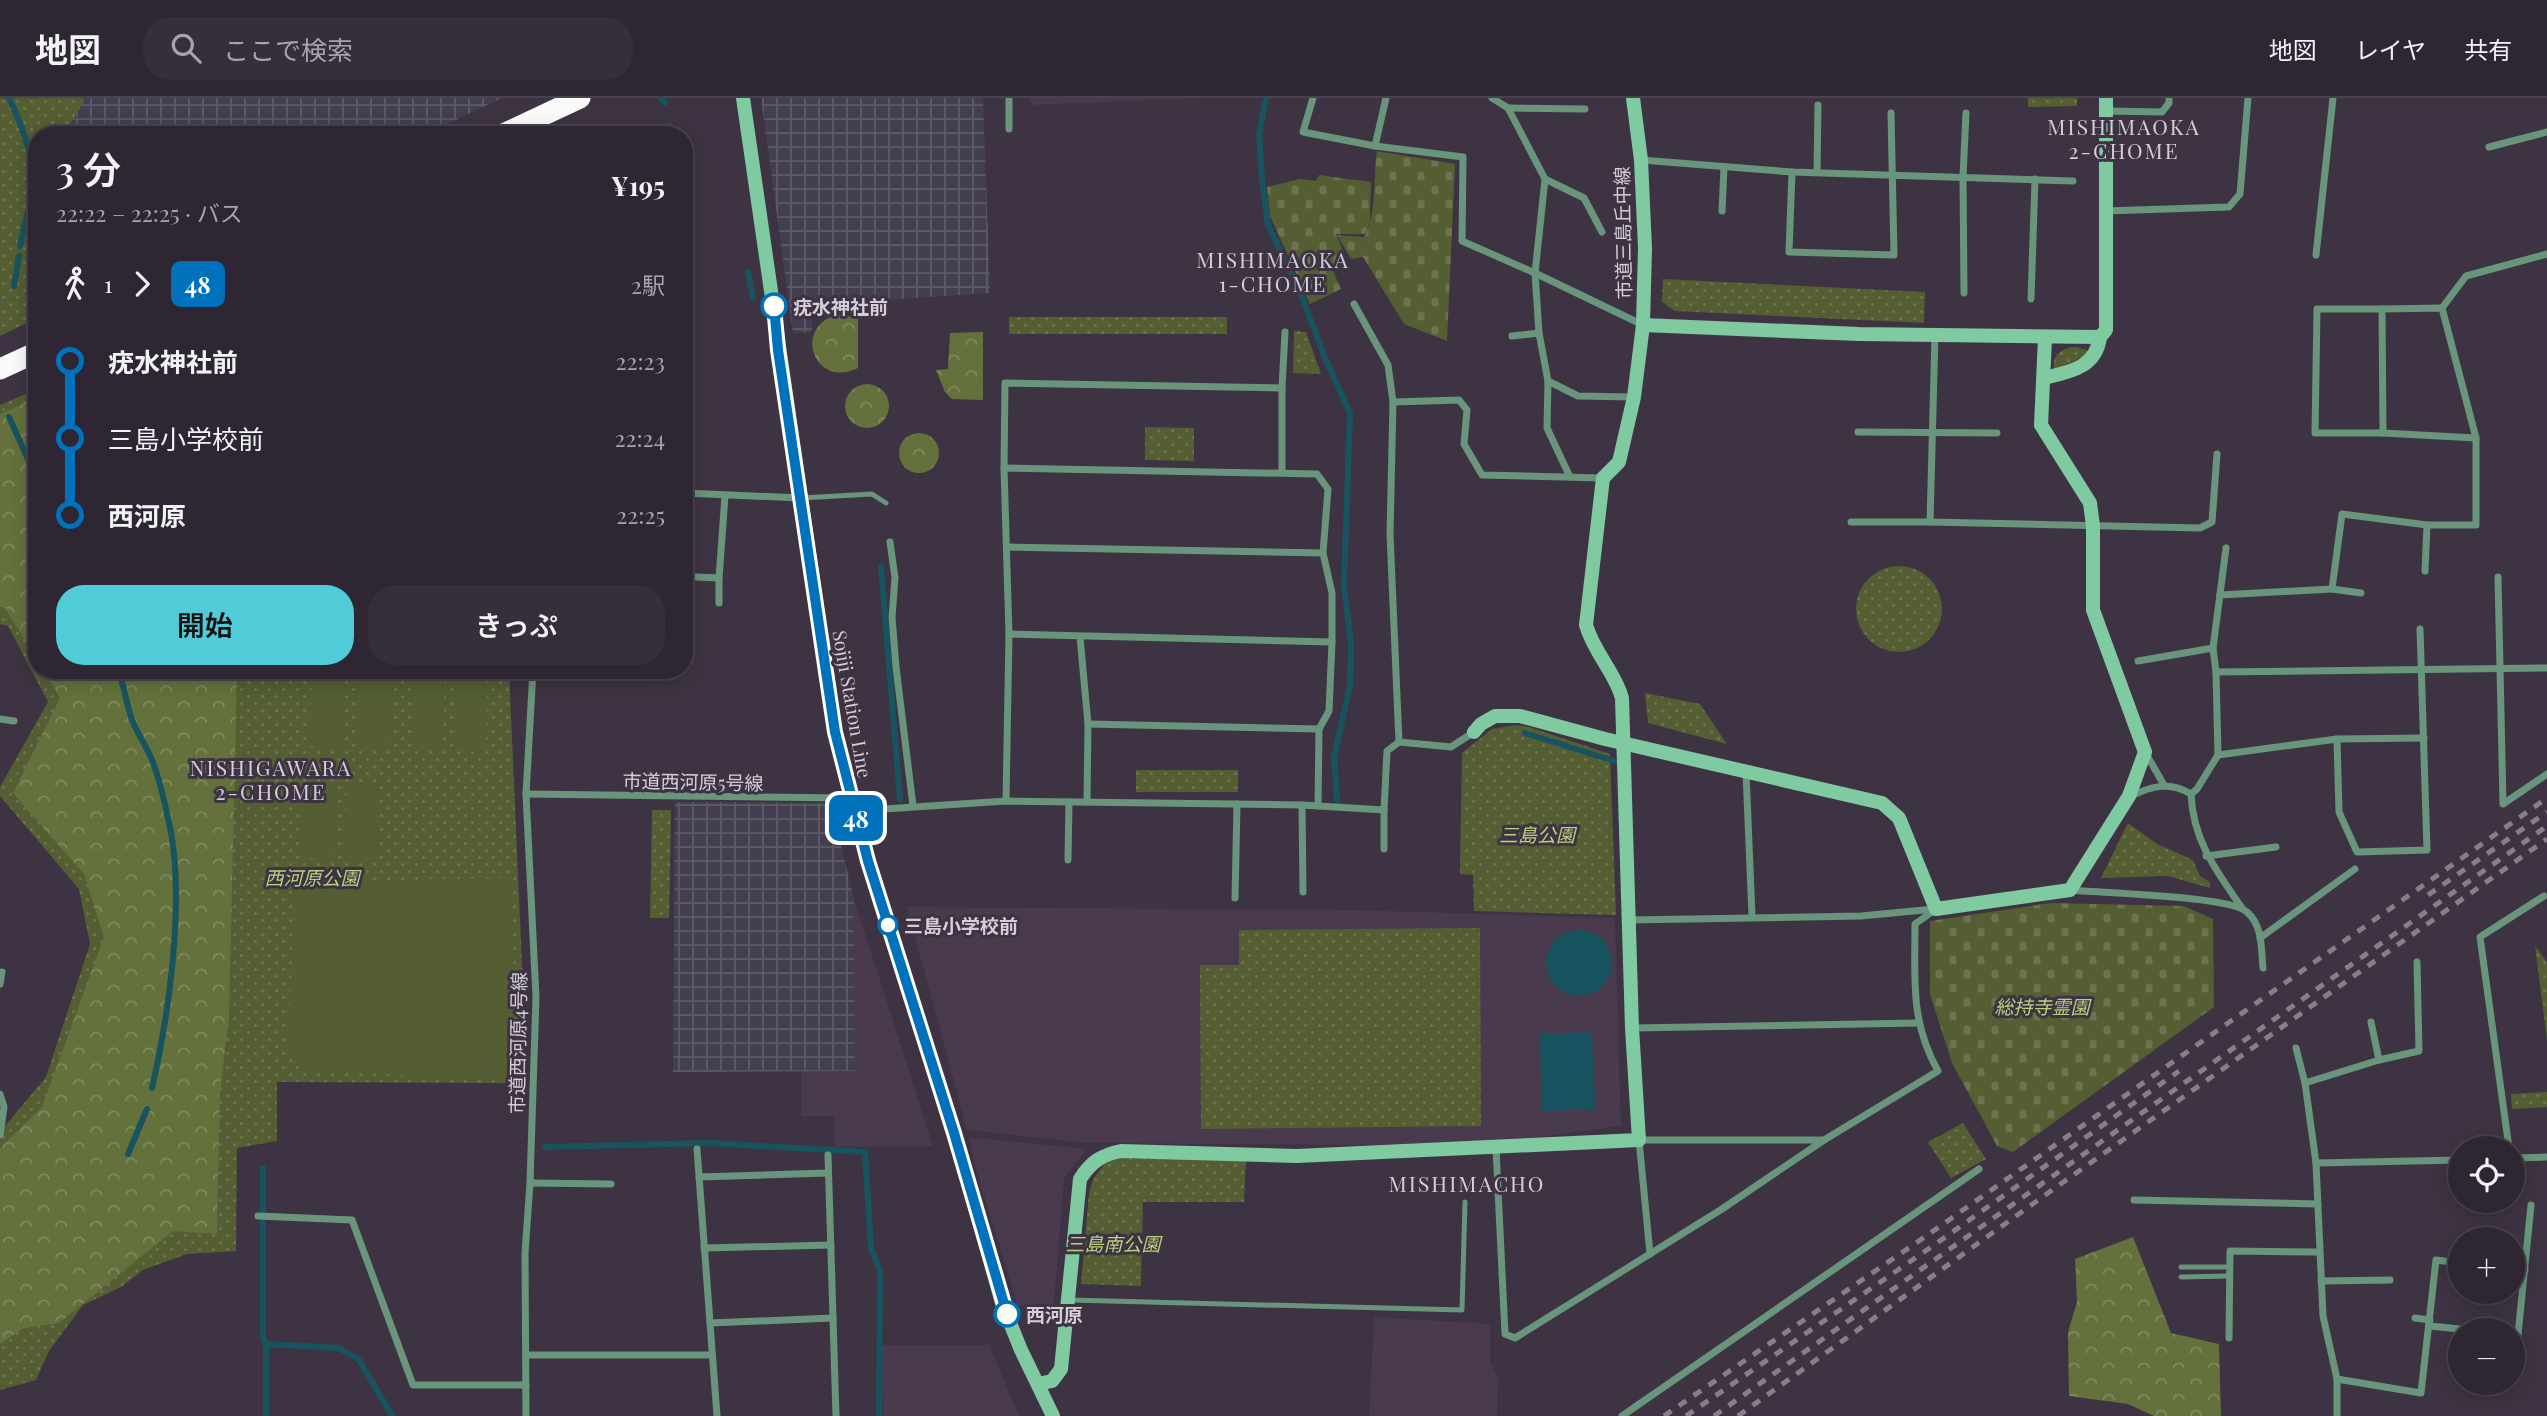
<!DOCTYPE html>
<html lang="ja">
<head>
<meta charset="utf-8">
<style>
	body { margin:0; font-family:"Playfair Display","Noto Sans JP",serif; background:#362e3a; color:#f1f3f6; height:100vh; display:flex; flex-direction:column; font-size:26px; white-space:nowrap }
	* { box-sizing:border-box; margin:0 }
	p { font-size:23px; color:#a7a5ac }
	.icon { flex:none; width:38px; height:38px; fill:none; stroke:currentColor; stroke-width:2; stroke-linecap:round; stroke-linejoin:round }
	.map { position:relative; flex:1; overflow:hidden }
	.panel { position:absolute; left:28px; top:28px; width:665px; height:553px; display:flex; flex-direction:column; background:#2e2632; border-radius:28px; box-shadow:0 4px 18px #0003,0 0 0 2px #49434d }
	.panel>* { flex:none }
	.badge { padding:0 14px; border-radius:10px; font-size:24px; line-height:46px }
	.buttons { position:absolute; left:2448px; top:1038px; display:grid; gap:14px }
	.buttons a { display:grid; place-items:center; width:77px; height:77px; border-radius:50%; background:#2e2632; box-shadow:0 4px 18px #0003,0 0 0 2px #49434d; font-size:35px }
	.map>.badge { position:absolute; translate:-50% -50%; box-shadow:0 0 0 4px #fff }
	.legs { display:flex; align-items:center; gap:10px; height:77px; padding:0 28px; font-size:23px }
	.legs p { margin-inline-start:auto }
	.headline { display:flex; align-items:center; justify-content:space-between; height:119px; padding:0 28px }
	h1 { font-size:38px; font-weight:600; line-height:52px }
	.primary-button { display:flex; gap:14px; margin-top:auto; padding:14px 28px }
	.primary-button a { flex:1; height:80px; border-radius:28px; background:#52cbd9; color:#111; font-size:28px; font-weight:600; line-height:80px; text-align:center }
	.primary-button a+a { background:#362e3a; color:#f1f3f6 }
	ul { padding:0 28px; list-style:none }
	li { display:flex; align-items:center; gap:24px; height:77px; font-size:26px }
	li i { display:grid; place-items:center; width:10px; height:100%; margin:0 9px; background:currentColor }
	li i::after { content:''; width:18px; height:18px; margin:-9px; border:5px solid; border-radius:50%; background:#2e2632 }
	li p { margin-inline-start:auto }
	li:first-child i { background:linear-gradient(#0000 50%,currentColor 0) }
	li:last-child i { background:linear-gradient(currentColor 50%,#0000 0) }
	header { display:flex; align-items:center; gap:42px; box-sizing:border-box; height:98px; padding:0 35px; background:#2e2632; border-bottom:2px solid #49434d }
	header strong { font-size:33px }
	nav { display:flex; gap:38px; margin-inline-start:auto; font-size:24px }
	.search { width:490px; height:63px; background:#362e3a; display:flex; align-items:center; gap:18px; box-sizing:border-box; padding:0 24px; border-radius:28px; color:#a7a5ac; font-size:26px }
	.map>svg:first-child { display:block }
</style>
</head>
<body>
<header>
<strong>地図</strong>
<div class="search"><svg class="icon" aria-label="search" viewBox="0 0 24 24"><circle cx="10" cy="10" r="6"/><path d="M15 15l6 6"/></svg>ここで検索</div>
<nav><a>地図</a><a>レイヤ</a><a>共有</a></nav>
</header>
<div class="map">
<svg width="2547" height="1318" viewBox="0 0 2547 1318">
	<defs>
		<pattern id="industrial-grid" width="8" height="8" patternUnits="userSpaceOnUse" patternTransform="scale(1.75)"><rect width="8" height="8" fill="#433f50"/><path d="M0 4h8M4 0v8" fill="none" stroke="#5d5a68"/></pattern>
		<pattern id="green-dots" width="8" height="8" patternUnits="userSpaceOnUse" patternTransform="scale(1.75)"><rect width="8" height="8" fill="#545e32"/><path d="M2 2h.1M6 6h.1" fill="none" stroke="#6c744f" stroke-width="1.8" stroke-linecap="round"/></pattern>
		<pattern id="forest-crowns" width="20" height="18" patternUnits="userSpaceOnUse" patternTransform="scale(1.75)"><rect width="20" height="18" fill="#64713c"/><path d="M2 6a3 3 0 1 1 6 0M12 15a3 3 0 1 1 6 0" fill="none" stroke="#808a61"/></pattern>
		<pattern id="cemetery-stones" width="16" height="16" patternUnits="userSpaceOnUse" patternTransform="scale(1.75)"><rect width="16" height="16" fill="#545e32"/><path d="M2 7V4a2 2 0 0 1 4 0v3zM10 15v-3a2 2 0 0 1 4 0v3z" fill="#6c744f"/></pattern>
	</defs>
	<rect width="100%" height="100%" fill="#3e3342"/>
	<g fill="#493a4e">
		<path d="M1028 0H1198L1032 7Z"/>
		<path d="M854 801 933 1048 835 1049 834 1018H801V972H855Z"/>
		<path d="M907 809 1351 812 1615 820 1621 1028 1514 1042 1379 1047 1087 1045 967 1032Z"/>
		<path d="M969 1039 1086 1051 1064 1081 1054 1206 1018 1208 975 1068Z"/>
		<path d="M1374 1219 1490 1226V1264L1498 1279 1497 1318H1369Z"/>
		<path d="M881 1247H989L1019 1318H883Z"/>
	</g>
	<g fill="url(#industrial-grid)">
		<path d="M84 0H502L424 37H65Z"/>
		<path d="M761 0H983L990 195 811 207 812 234 793 235Z"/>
		<path d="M675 704 831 705 854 801 855 973 673 974Z"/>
	</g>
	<g fill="url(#green-dots)">
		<path d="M0 0H83L84 3 64 37H37V220L0 238Z"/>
		<path d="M2028 0H2077V8L2028 9Z"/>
		<path d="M1663 181 1925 194 1924 225 1675 213 1662 204Z"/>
		<rect x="1009" y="219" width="218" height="17"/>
		<path d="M1294 233 1306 234 1321 276 1293 275Z"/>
		<path d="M2076 249 2087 252 2088 257 2054 272C2052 256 2061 250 2076 249Z"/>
		<path d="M37 291V572H509L524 912V985L277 984V1043L237 1050 236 1153 187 1156 143 1172 121 1189 83 1207 49 1253 36 1282 0 1292V1034L46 979 90 846 79 791 0 698V689L48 604 8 528 0 526V307Z"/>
		<path d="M1145 329 1194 330V363L1145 362Z"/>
		<circle cx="1899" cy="511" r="43"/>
		<path d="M1645 595 1700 606 1727 646 1648 625Z"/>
		<path d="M1516 627 1529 629 1610 656 1616 817 1474 813 1473 777 1460 776 1462 655 1492 631Z"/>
		<rect x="1136" y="672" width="102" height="22"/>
		<path d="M652 712H671L669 820H650Z"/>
		<path d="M2128 725 2157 746 2193 762 2200 778 2210 784V790L2168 778 2101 780Z"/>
		<path d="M1480 830 1481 1028 1201 1031 1200 867H1239V832Z"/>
		<path d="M2535 848 2547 864V942Z"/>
		<path d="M2547 994V1009L2512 1011 2511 996Z"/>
		<path d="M1963 1025 1986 1061 1951 1080 1928 1044Z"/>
		<path d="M1124 1060 1246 1062 1244 1104H1143L1141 1188 1081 1186 1089 1095 1093 1081 1107 1063Z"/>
	</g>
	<g fill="url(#forest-crowns)">
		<path d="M839 216 858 221V270C814 292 791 228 839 216Z"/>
		<path d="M983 234V302L952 301 945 294 936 272 948 271 950 235Z"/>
		<circle cx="867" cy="308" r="22"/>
		<path d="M37 300V562L5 510 0 509V316Z"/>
		<circle cx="919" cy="355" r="20"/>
		<path d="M43 572H237L229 919 220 993 217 1136 173 1133 59 1225 24 1230 0 1246V1050L42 1009 104 839 84 776 13 695 60 600Z"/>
		<path d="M2133 1139 2171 1235 2219 1246 2221 1318H2154L2128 1306 2069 1298 2068 1234 2077 1204 2075 1161Z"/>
	</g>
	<g fill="url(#cemetery-stones)">
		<path d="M1377 53 1455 66 1447 243 1404 226 1363 159 1351 161 1337 137 1364 139C1377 117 1373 80 1377 53Z"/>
		<path d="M1319 77 1371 84 1370 124 1365 136H1336L1348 165 1333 173 1341 191 1310 206 1270 118 1267 89 1300 81 1316 83Z"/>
		<path d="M2050 805 2184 808 2213 821 2214 909 2013 1054 1997 1048 1952 965 1930 896V823Z"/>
	</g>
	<g fill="#545e32">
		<path d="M312 573 344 574 341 649 310 648Z"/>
		<path d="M360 574 391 575 389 650 358 649Z"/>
		<path d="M414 576H445L443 652 412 651Z"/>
		<path d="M456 578H487L486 654 454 653Z"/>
		<path d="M304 685 335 686 333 761 301 760Z"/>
		<path d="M347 687 378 688 376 763 344 762Z"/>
		<path d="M509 780 514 878V977L486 980 302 973 288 955 295 784Z"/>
	</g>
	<g fill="#18545f">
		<circle cx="1579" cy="865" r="33"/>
		<path d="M1592 934 1595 1011 1542 1013 1540 936Z"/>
	</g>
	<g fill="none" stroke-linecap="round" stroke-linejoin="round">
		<g stroke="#18545f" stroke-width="6">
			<path d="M9 0C21 25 33 54 32 83 32 105 24 127 20 148"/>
			<path d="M661 0 665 5"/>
			<path d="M1266 0 1259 36 1262 81 1268 127 1301 196 1325 260 1350 315 1344 487 1351 545 1350 588 1334 658 1337 702"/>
			<path d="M670 28 672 37"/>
			<path d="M748 174 753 200"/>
			<path d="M14 188 19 158"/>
			<path d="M9 319 37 381"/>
			<path d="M881 469 900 701"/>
			<path d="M118 572C124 588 126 603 131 619 136 634 146 647 152 662 161 684 166 711 171 734 184 808 169 917 152 990"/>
			<path d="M264 578 265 572"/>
			<path d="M1525 635 1614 663"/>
			<path d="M545 1049 710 1045 865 1054 871 1150 880 1173 879 1318"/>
			<path d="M128 1056 147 1011"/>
			<path d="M263 1070V1240L266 1246V1318"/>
			<path d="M266 1246 339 1250 359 1262 392 1318"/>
		</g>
		<g stroke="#68957c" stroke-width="5">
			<path d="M801 400 872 396 886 405"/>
			<path d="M2181 1169H2229"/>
			<path d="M2181 1179 2229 1178"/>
			<path d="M1071 1202 1462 1212 1465 1104"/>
		</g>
		<g stroke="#68957c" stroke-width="7">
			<path d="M1009 0V31"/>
			<path d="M1313 0 1303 34 1375 48"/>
			<path d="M1386 0 1375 48 1463 59 1462 143 1535 175 1643 227"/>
			<path d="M1492 0 1508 10 1545 81 1535 175 1539 235 1548 283 1547 330 1570 379"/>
			<path d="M1508 10 1585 11"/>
			<path d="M2106 13 2162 14 2169 5V0"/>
			<path d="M2489 49 2547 34"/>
			<path d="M1641 62 1792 74 2073 83"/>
			<path d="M1792 74 1789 154 1894 157 1891 15"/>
			<path d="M1817 74 1818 7"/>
			<path d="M1545 81 1584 100 1602 134"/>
			<path d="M1722 113 1724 69"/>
			<path d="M2105 113 2229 109 2240 96 2248 0"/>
			<path d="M2316 157 2333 0"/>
			<path d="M1964 195 1963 78 1966 15"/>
			<path d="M2031 201 2035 81"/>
			<path d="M1354 206 1388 267 1393 304"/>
			<path d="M2442 210 2476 340 2383 335 2382 211Z"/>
			<path d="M2442 210 2466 178 2547 156"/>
			<path d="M2382 211H2317L2315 335H2383"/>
			<path d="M1512 238 1539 235"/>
			<path d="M1548 283 1578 298 1634 299"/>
			<path d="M1282 290 1285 234"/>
			<path d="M1858 334 1997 335"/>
			<path d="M1004 370 1005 285 1282 290V374"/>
			<path d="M684 395 801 400"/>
			<path d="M1851 424H1930L2200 430 2212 424 2217 356"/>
			<path d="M1930 424 1935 237"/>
			<path d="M890 444 895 480 892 519 896 569 913 708"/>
			<path d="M1007 449 1323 455"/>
			<path d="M2425 473 2427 427"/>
			<path d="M696 479 719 480 725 398"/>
			<path d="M2498 479 2503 706 2547 676"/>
			<path d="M2332 491 2361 495"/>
			<path d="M2220 497 2332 491 2342 416 2427 427H2476V340"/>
			<path d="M719 505V480"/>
			<path d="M1009 536 1332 544"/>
			<path d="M1080 539 1088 626 1087 704"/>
			<path d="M2138 563 2213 550"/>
			<path d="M2216 574 2547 570"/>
			<path d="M0 621 14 623"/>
			<path d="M1088 626 1319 631"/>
			<path d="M2337 641 2339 714 2357 754 2427 752 2420 531"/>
			<path d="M1399 644 1390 436 1393 304 1459 302 1467 312 1464 346 1482 377 1602 380"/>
			<path d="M2145 654 2164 687"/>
			<path d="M2218 657 2337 641 2424 640"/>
			<path d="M1746 674 1752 818"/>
			<path d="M526 696 844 700 854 711 869 712 1006 703 1302 707 1384 712 1387 653 1399 644 1451 649 1474 634"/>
			<path d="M2191 696 2197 691 2218 657 2216 574 2213 550 2226 450"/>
			<path d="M2131 698C2152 688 2170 683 2191 696 2193 743 2217 774 2242 810"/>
			<path d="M1006 703 1009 536 1004 370 1317 376 1328 391 1323 455 1332 495V544L1329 613 1319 631 1318 708"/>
			<path d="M1302 707 1303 794"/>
			<path d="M1384 751V712"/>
			<path d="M2206 758 2276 749"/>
			<path d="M1068 762 1069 704"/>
			<path d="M2071 792C2101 795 2230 798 2247 814 2263 828 2261 850 2263 870"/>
			<path d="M1235 800 1237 706"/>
			<path d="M1629 822 1861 818 1935 811"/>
			<path d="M2260 840 2355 771"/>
			<path d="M0 886 2 874"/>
			<path d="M2371 924 2379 962"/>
			<path d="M1633 930 1918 925"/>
			<path d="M2296 950 2305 985 2316 1065 2323 1218 2337 1281V1318"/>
			<path d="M2305 985 2379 962 2419 953 2417 864"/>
			<path d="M0 996 4 1009 0 1037"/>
			<path d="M1496 1050 1505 1236 1515 1240 1722 1111 1824 1042 1938 973C1910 923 1915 881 1915 826L1936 811"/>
			<path d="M2509 1050 2480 839 2544 798"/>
			<path d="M697 1051 717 1318"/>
			<path d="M828 1057 836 1318"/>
			<path d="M2513 1060 2547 1059"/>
			<path d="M2316 1065 2460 1062"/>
			<path d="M699 1079 828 1075"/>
			<path d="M530 1085 611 1086"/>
			<path d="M2134 1102 2318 1106"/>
			<path d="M258 1118 352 1122 413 1287H526"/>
			<path d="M704 1150 831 1147"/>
			<path d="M1650 1156 1639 1042H1824"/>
			<path d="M2513 1171 2525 1172"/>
			<path d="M2321 1183 2390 1182"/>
			<path d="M2415 1220 2430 1222"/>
			<path d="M710 1225 833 1220"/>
			<path d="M2430 1228 2470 1232"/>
			<path d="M2513 1237H2518L2531 1107"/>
			<path d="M2229 1240 2230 1153 2319 1154"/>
			<path d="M526 1257H712"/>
			<path d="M2337 1281 2421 1295 2436 1162 2460 1165"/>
			<path d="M526 1318 525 1155 530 1085 536 899 526 696 533 572"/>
			<path d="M1622 1318 1979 1071"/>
		</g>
		<g stroke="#80caa2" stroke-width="14">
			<path d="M743 0 835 634 868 763 954 1035 1002 1205 1021 1252 1053 1318"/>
			<path d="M1643 227 1859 236 2100 239 2106 232V0"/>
			<path d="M2044 280C2069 274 2096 270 2100 239"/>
			<path d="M1474 634 1481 626 1495 618H1520L1605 641 1882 705 1899 720 1936 811 2070 792 2129 698 2145 654 2093 512V428L2090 405 2041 327 2045 240"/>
			<path d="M1038 1286 1052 1283 1061 1271 1080 1081C1091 1064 1101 1057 1121 1053L1297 1058 1639 1042 1632 930 1622 600C1615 574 1594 555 1586 527L1603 380 1619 364 1634 299 1643 227 1645 150 1641 62 1633 0"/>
		</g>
		<g stroke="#fafafa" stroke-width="21">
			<path d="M501 37 580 0"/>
			<path d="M0 271 37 254"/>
		</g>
		<g stroke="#877e8b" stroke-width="5" stroke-dasharray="9 9" stroke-linecap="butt">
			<path d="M2428 797 2547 714"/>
			<path d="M1664 1318 1929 1136 2547 700"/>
			<path d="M1686 1318 1937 1145 2179 973"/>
			<path d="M1714 1318 2547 728"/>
			<path d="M1738 1318 2055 1090 2547 741"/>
		</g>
	</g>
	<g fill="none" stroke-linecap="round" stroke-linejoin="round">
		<g stroke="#fff" stroke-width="16">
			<path id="line-1" d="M774 208 778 252 835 634 868 763 954 1035 1007 1216"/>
		</g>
		<use href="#line-1" stroke="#0072bc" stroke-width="10"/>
	</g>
	<g fill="#fff" stroke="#0072bc" stroke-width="3.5">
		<circle cx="774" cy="208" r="12"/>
		<circle cx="888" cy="827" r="9"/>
		<circle cx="1007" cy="1216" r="12"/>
	</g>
	<g text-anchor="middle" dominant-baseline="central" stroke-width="6" stroke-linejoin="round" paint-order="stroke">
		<g font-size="19" fill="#d5ced8" stroke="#3e3342">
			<text transform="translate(1622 135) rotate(-91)">市道三島丘中線</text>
			<text transform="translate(853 606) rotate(80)">Sojiji Station Line</text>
			<text transform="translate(693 683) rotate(1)">市道西河原5号線</text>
			<text transform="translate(517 945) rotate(-89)">市道西河原4号線</text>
		</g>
		<g font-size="19" font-weight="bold" fill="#d5ced8" stroke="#3e3342" text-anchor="start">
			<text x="793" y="208">疣水神社前</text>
			<text x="904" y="827">三島小学校前</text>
			<text x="1026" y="1216">西河原</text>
		</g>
		<g font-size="19" font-style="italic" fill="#bbcf7e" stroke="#3e3342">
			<text x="1537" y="736">三島公園</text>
			<text x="312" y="779">西河原公園</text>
			<text x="2042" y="908">総持寺霊園</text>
			<text x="1113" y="1145">三島南公園</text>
		</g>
		<g font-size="21" letter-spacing="2" fill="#d5ced8" stroke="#3e3342">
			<text x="2124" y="28">MISHIMAOKA<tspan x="2124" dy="24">2-CHOME</tspan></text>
			<text x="1273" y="161">MISHIMAOKA<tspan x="1273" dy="24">1-CHOME</tspan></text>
			<text x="271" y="669">NISHIGAWARA<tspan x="271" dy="24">2-CHOME</tspan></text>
			<text x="1467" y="1085">MISHIMACHO</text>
		</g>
	</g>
</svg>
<div class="buttons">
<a><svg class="icon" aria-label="locate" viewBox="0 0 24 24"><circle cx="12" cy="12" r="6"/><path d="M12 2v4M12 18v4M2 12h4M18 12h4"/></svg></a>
<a>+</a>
<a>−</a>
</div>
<b class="badge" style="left:856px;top:720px;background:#0072bc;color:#fff">48</b>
<section class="panel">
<div class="headline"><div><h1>3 分</h1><p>22:22 – 22:25 · バス</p></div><b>¥195</b></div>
<div class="legs"><svg class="icon" aria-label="walk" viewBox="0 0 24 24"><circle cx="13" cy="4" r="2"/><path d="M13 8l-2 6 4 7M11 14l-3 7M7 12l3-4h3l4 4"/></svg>1<svg class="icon" aria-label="forward" viewBox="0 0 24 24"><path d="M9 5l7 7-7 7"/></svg><b class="badge" style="background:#0072bc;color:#fff">48</b><p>2駅</p></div>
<ul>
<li><i style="color:#0072bc"></i><b>疣水神社前</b><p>22:23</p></li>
<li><i style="color:#0072bc"></i><span>三島小学校前</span><p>22:24</p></li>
<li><i style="color:#0072bc"></i><b>西河原</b><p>22:25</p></li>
</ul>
<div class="primary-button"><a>開始</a><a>きっぷ</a></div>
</section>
</div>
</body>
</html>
